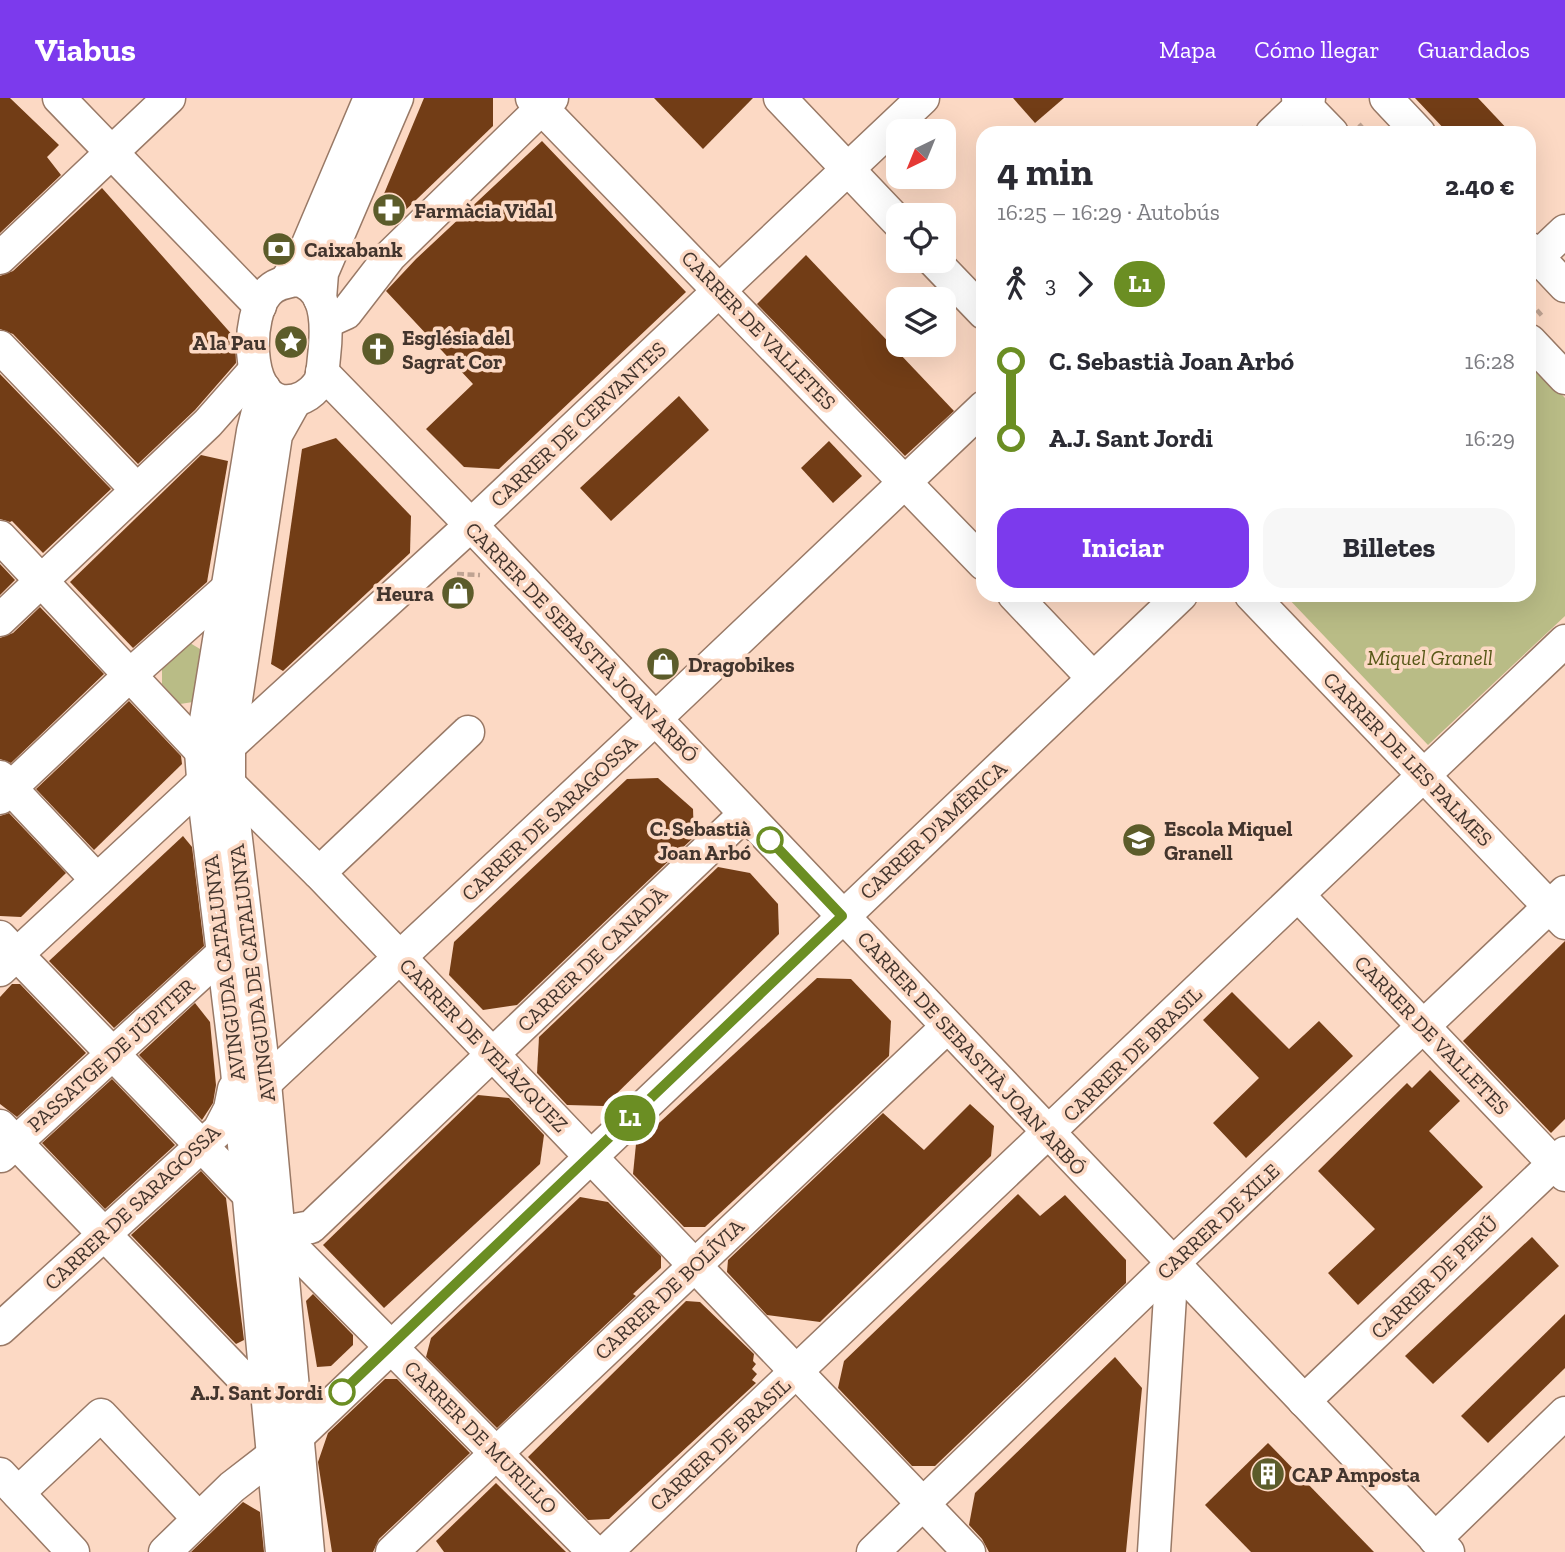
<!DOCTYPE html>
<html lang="es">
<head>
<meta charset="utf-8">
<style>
	body { margin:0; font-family:"Zilla Slab",serif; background:#f7f7f7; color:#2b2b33; height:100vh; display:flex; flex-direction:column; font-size:26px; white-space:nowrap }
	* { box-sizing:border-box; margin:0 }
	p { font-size:23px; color:#7c7c81 }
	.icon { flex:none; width:38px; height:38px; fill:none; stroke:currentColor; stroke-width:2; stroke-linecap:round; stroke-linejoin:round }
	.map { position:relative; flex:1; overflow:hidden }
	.side { position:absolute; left:976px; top:28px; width:560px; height:476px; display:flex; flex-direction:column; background:#fff; border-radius:21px; box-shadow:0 7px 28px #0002 }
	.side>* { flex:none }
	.badge { padding:0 14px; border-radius:23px; font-size:24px; line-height:46px }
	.needle { width:46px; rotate:223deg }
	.fabs { position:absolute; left:886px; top:21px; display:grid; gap:14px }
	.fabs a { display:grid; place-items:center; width:70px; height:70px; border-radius:14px; background:#fff; box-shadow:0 7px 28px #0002; font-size:35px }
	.map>.badge { position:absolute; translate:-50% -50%; box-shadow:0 0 0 4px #fff }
	.legs { display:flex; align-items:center; gap:10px; height:77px; padding:0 21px; font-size:23px }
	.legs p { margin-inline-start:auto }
	.summary { display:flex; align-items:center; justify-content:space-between; height:119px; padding:0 21px }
	h1 { font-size:38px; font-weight:700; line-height:52px }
	.action { display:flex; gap:14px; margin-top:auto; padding:14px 21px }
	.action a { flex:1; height:80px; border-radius:21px; background:#7c3aed; color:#fff; font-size:28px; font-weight:700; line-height:80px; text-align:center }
	.action a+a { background:#f7f7f7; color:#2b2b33 }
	ul { padding:0 21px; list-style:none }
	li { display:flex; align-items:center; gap:24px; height:77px; font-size:26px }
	li i { display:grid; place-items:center; width:10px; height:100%; margin:0 9px; background:currentColor }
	li i::after { content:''; width:18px; height:18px; margin:-9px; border:5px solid; border-radius:50%; background:#fff }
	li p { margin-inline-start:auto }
	li:first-child i { background:linear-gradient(#0000 50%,currentColor 0) }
	li:last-child i { background:linear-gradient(currentColor 50%,#0000 0) }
	header { display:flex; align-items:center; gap:42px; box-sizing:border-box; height:98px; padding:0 35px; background:#7c3aed; color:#fff }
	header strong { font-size:33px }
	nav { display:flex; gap:38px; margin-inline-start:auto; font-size:24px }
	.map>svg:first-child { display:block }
</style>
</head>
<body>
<header>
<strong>Viabus</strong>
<nav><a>Mapa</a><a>Cómo llegar</a><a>Guardados</a></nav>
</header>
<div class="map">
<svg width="1565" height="1454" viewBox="0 0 1565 1454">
	<rect width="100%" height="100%" fill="#fcd9c4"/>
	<g fill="#b9bc86">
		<path d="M1530 262 1565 300V518L1428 647 1285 497H1530Z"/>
		<path d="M190 545 200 551 193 604 180 606 162 586V571Z"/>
	</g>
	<g fill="#723d16">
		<path d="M0 0H10L59 47 47 59 61 77 0 135Z"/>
		<path d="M424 0H493V28L391 126 376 115Z"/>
		<path d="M654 0H753L703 51Z"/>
		<path d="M1013 0H1064L1035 25Z"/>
		<path d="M1415 0H1478L1511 35H1448Z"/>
		<path d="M542 43 686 194 499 371 464 369 426 331 473 286 386 193 416 161Z"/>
		<path d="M102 90 235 240 236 265 195 312 138 366 13 236 0 231V178L13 173Z"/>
		<path d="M806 157 954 313 905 358 757 206Z"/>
		<path d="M0 276 111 391 43 455 12 423 10 424 0 421Z"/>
		<path d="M679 298 709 332 611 423 580 390Z"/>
		<path d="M336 340 411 418 410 455 283 573 271 566 302 351Z"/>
		<path d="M829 343 862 378 833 405 801 370Z"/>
		<path d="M201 357 228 363 207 484 133 550 70 484Z"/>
		<path d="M0 466 15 482 0 497Z"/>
		<path d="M40 509 104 576 11 665 0 661V540L13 535Z"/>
		<path d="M129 603 181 658 182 666 94 752 36 691Z"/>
		<path d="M658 680 693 711 694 739 517 907 483 912 449 877 454 844 627 681Z"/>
		<path d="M9 715 66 775 21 819 0 818V718Z"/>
		<path d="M183 738 192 749 204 848 114 930 49 863Z"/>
		<path d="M718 769 750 775 778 806 779 836 604 1008 567 1007 537 975 539 939Z"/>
		<path d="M1565 843V1021L1551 1035 1463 943Z"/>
		<path d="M817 880 851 881 891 923 889 958 705 1129H684L633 1076 636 1046Z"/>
		<path d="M12 886H20L86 955 17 1019 0 1006V899Z"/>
		<path d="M1232 894 1289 951 1319 923 1353 958 1246 1060 1213 1025 1259 980 1203 922Z"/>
		<path d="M195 905 210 924 216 987 213 1005 202 1022 139 957Z"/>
		<path d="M1430 972 1460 1003 1429 1033 1483 1089 1358 1207 1328 1175 1375 1131 1318 1073 1407 985 1412 990Z"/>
		<path d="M112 981 175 1047 105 1111 42 1045Z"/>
		<path d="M478 997 509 1000 544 1037 540 1066 384 1210 323 1147Z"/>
		<path d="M970 1006 994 1028 991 1058 820 1224 767 1217 727 1174 728 1162 883 1015 924 1052Z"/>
		<path d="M201 1073 226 1100 244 1242 236 1246 131 1137Z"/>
		<path d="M1018 1096 1040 1118 1065 1097 1126 1162V1185L935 1368H912L838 1290 844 1263Z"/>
		<path d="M580 1099 608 1104 661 1158V1170L633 1196 636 1198 497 1330 426 1259 431 1240Z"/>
		<path d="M1532 1139 1559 1168 1433 1286 1405 1258Z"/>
		<path d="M313 1196 353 1237V1247L331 1268 317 1269 306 1203Z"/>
		<path d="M686 1203 700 1204 754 1256 753 1263 756 1266 752 1271 757 1276 752 1282 756 1285 609 1421 588 1422 528 1359Z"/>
		<path d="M1565 1216V1270L1488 1345 1461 1318Z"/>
		<path d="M1115 1259 1142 1290 1126 1454H989L982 1441 969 1427 975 1395Z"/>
		<path d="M385 1281H397L470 1355 379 1441 373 1454H332L318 1364 328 1335Z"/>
		<path d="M1268 1345 1374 1454H1251L1205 1407Z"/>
		<path d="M496 1385 566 1454H444L436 1443Z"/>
		<path d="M243 1404 260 1414 264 1454H191Z"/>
	</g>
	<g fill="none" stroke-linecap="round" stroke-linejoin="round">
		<g stroke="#997966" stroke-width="35">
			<g id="minor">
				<path d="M59 0 260 208"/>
				<path d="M532 0 984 466"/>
				<path d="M780 0 898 124"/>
				<path d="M1298 0 1332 35"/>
				<path d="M1386 0 1419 35"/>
				<path d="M1272 35 1309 0"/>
				<path d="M1530 151 1565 188"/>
				<path d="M0 160 169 0"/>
				<path d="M934 163 984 215"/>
				<path d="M1530 166 1565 133"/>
				<path d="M296 182C330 187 327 233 324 259 323 267 323 278 319 285 311 297 297 305 282 303 245 297 247 217 267 195 274 186 285 184 296 182Z"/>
				<path d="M286 183 305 153 370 0"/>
				<path d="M320 201 322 175 397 0"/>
				<path d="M326 224 346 215 390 158 552 0"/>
				<path d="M1530 243 1565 280"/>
				<path d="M0 249 137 392"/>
				<path d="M322 274 471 427 1448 1454"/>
				<path d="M264 290 253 333 201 653 205 707 237 972 282 1454"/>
				<path d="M295 303 276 337 229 648V682L265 985 308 1454"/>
				<path d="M0 439 201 653 229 686 319 775 969 1454"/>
				<path d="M1014 497 1093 580"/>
				<path d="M1251 497 1565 825"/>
				<path d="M0 522 208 325 254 273"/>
				<path d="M229 648 471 427 923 0"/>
				<path d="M0 679 97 782"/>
				<path d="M0 700 130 577 228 490"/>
				<path d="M319 775 468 634"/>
				<path d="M1298 797 1565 1077"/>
				<path d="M0 839 248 1096"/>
				<path d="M0 872 203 684"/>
				<path d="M265 985 655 621 984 309"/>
				<path d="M0 1028 241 1278 268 1294"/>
				<path d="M1 1058 223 855"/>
				<path d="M278 1135 311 1129 745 716"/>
				<path d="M278 1135 594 1454"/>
				<path d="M0 1231 219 1032 230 1011 234 991"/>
				<path d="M1304 1303 1565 1055"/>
				<path d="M0 1376 73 1454"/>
				<path d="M18 1395 101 1317 199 1421"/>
				<path d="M1435 1441 1565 1315"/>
				<path d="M165 1454 232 1389 298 1338 1181 497"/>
				<path d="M392 1454 947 929"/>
				<path d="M606 1454 1565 543"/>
				<path d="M873 1454 1172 1166 1565 794"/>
				<path d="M1154 1454 1172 1166"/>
			</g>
		</g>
		<g stroke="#bfa392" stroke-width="4.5" stroke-dasharray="7 3.5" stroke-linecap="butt">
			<path d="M1359 26 1367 35"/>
			<path d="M1530 204 1543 219"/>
			<path d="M457 476 480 477"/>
		</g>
		<use href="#minor" stroke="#fff" stroke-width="32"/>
	</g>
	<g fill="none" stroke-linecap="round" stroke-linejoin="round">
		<g stroke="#fff" stroke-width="16">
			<path id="line-1" d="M342 1294 842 818 770 742"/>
		</g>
		<use href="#line-1" stroke="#6b8e23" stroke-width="10"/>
	</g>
	<defs>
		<g id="pharmacy-disc" transform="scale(1.75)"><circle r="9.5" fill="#5c5c2a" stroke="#fcd9c4"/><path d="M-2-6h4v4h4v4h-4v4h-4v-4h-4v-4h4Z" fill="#fff"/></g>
		<g id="bank-disc" transform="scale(1.75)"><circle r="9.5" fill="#5c5c2a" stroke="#fcd9c4"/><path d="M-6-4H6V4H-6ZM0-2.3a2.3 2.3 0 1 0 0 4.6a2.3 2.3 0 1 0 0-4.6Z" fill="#fff"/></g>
		<g id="sight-disc" transform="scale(1.75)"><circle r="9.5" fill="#5c5c2a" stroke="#fcd9c4"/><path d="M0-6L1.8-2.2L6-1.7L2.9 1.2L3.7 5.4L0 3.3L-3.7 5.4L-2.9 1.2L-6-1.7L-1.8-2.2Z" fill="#fff"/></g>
		<g id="church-disc" transform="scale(1.75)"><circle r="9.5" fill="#5c5c2a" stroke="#fcd9c4"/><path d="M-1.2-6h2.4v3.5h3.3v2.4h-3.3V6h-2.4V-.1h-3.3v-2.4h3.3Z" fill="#fff"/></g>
		<g id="shop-disc" transform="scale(1.75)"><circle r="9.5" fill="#5c5c2a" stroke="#fcd9c4"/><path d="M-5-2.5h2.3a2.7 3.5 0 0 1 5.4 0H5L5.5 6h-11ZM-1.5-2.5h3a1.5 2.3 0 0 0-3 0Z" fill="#fff"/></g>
		<g id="school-disc" transform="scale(1.75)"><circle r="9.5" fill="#5c5c2a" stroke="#fcd9c4"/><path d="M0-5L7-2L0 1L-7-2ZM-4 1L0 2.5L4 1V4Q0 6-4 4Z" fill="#fff"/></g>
		<g id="building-disc" transform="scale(1.75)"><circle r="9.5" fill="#5c5c2a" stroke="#fcd9c4"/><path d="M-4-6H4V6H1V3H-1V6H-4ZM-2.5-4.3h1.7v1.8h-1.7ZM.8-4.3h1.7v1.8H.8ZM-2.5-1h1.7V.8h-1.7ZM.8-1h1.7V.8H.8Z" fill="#fff"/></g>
	</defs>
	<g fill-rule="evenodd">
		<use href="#pharmacy-disc" x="389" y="112"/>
		<use href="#bank-disc" x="279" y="151"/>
		<use href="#sight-disc" x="291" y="244"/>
		<use href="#church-disc" x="378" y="251"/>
		<use href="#shop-disc" x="458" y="495"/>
		<use href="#shop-disc" x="663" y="566"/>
		<use href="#school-disc" x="1139" y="742"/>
		<use href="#building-disc" x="1268" y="1376"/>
	</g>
	<g fill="#fff" stroke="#6b8e23" stroke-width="3.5">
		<circle cx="770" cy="742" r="12"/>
		<circle cx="342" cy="1294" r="12"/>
	</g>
	<g text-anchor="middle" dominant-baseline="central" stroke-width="7" stroke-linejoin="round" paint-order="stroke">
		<g font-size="21" font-weight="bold" fill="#43352d" stroke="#fcd9c4" text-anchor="start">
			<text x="414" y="112">Farmàcia Vidal</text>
			<text x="304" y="151">Caixabank</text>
			<text x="402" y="239">Església del<tspan x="402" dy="24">Sagrat Cor</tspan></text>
			<text x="266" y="244" text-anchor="end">A la Pau</text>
			<text x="434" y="495" text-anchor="end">Heura</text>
			<text x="688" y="566">Dragobikes</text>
			<text x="1164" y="730">Escola Miquel<tspan x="1164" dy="24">Granell</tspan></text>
			<text x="1292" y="1376">CAP Amposta</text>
		</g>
		<g font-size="21" fill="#43352d" stroke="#fcd9c4">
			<text transform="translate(759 232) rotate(46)">CARRER DE VALLETES</text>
			<text transform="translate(578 326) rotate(-43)">CARRER DE CERVANTES</text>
			<text transform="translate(582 544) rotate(46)">CARRER DE SEBASTIÀ JOAN ARBÓ</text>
			<text transform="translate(1408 661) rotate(46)">CARRER DE LES PALMES</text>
			<text transform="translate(549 720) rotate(-43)">CARRER DE SARAGOSSA</text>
			<text transform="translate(933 732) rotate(-43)">CARRER D'AMÈRICA</text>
			<text transform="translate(592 861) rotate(-44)">CARRER DE CANADÀ</text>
			<text transform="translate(224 870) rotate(-97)">AVINGUDA CATALUNYA</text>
			<text transform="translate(252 875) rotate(-97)">AVINGUDA DE CATALUNYA</text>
			<text transform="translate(1432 937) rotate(46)">CARRER DE VALLETES</text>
			<text transform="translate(484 947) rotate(46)">CARRER DE VELÀZQUEZ</text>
			<text transform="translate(972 955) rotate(47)">CARRER DE SEBASTIÀ JOAN ARBÓ</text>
			<text transform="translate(1132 956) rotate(-44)">CARRER DE BRASIL</text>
			<text transform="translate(111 957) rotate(-42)">PASSATGE DE JÚPITER</text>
			<text transform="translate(132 1109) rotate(-43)">CARRER DE SARAGOSSA</text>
			<text transform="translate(1218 1123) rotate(-43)">CARRER DE XILE</text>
			<text transform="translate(1434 1179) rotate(-44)">CARRER DE PERÚ</text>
			<text transform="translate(669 1191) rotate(-43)">CARRER DE BOLÍVIA</text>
			<text transform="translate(481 1339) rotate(45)">CARRER DE MURILLO</text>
			<text transform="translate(720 1346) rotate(-43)">CARRER DE BRASIL</text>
		</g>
		<g font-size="21" font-style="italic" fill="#575817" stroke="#fcd9c4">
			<text x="1430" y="559">Miquel Granell</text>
		</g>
		<g font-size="21" font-weight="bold" fill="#43352d" stroke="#fcd9c4" text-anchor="end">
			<text x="751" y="730">C. Sebastià<tspan x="751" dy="24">Joan Arbó</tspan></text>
			<text x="323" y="1294">A.J. Sant Jordi</text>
		</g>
	</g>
</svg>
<div class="fabs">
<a><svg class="needle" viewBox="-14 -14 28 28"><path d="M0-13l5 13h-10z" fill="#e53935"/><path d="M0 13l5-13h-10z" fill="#7c7c81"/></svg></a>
<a><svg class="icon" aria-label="locate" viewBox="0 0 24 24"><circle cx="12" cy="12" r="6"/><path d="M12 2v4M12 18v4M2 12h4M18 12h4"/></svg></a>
<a><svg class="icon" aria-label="layers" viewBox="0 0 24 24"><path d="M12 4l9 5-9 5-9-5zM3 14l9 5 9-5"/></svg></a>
</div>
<b class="badge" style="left:630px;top:1020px;background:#6b8e23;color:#fff">L1</b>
<section class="side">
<div class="summary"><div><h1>4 min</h1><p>16:25 – 16:29 · Autobús</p></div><b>2.40 €</b></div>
<div class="legs"><svg class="icon" aria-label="walk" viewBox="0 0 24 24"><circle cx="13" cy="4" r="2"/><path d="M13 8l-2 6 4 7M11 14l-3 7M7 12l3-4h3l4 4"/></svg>3<svg class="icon" aria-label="forward" viewBox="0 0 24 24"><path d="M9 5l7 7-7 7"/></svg><b class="badge" style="background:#6b8e23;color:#fff">L1</b></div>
<ul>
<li><i style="color:#6b8e23"></i><b>C. Sebastià Joan Arbó</b><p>16:28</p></li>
<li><i style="color:#6b8e23"></i><b>A.J. Sant Jordi</b><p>16:29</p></li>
</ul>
<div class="action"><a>Iniciar</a><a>Billetes</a></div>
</section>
</div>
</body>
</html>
